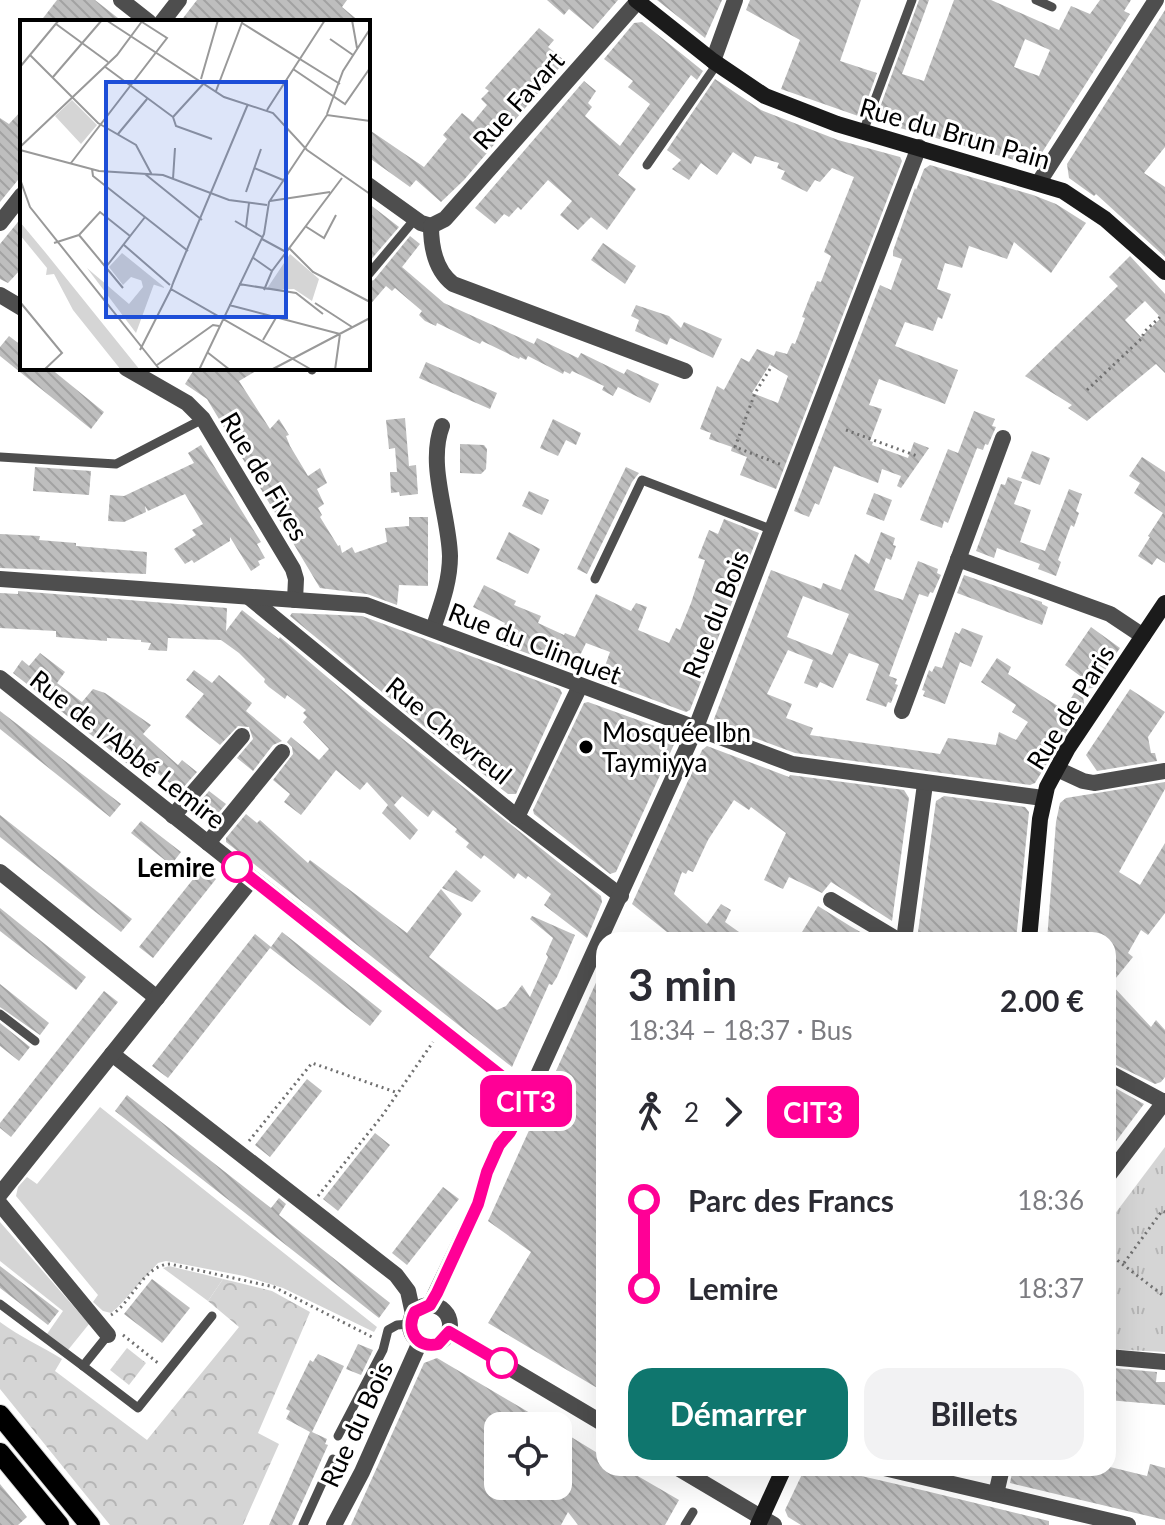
<!DOCTYPE html>
<html lang="fr">
<head>
<meta charset="utf-8">
<style>
	body { margin:0; font-family:Lato,sans-serif; background:#f2f2f3; color:#2b2b33; height:100vh; display:flex; flex-direction:column; font-size:30px; white-space:nowrap }
	* { box-sizing:border-box; margin:0 }
	p { font-size:26px; color:#7c7c81 }
	.icon { flex:none; width:44px; height:44px; fill:none; stroke:currentColor; stroke-width:2; stroke-linecap:round; stroke-linejoin:round }
	.map { position:relative; flex:1; overflow:hidden }
	.side { position:absolute; left:596px; top:932px; width:520px; height:544px; display:flex; flex-direction:column; background:#fff; border-radius:24px; box-shadow:0 8px 32px #0002 }
	.side>* { flex:none }
	.badge { padding:0 16px; border-radius:12px; font-size:28px; line-height:52px }
	.fabs { position:absolute; left:484px; top:1412px; display:grid; gap:16px }
	.fabs a { display:grid; place-items:center; width:88px; height:88px; border-radius:16px; background:#fff; box-shadow:0 8px 32px #0002; font-size:40px }
	.map>.badge { position:absolute; translate:-50% -50%; box-shadow:0 0 0 4px #fff }
	.legs { display:flex; align-items:center; gap:12px; height:88px; padding:0 32px; font-size:26px }
	.legs p { margin-inline-start:auto }
	.headline { display:flex; align-items:center; justify-content:space-between; height:136px; padding:0 32px }
	h1 { font-size:44px; font-weight:700; line-height:60px }
	.cta { display:flex; gap:16px; margin-top:auto; padding:16px 32px }
	.cta a { flex:1; height:92px; border-radius:24px; background:#0f766e; color:#fff; font-size:32px; font-weight:700; line-height:92px; text-align:center }
	.cta a+a { background:#f2f2f3; color:#2b2b33 }
	ul { padding:0 32px; list-style:none }
	li { display:flex; align-items:center; gap:28px; height:88px; font-size:30px }
	li i { display:grid; place-items:center; width:12px; height:100%; margin:0 10px; background:currentColor }
	li i::after { content:''; width:20px; height:20px; margin:-10px; border:6px solid; border-radius:50%; background:#fff }
	li p { margin-inline-start:auto }
	li:first-child i { background:linear-gradient(#0000 50%,currentColor 0) }
	li:last-child i { background:linear-gradient(currentColor 50%,#0000 0) }
	.map>svg:first-child { display:block }
</style>
</head>
<body>
<div class="map">
<svg width="1165" height="1525" viewBox="0 0 1165 1525">
	<defs>
		<pattern id="forest-crowns" width="20" height="18" patternUnits="userSpaceOnUse" patternTransform="scale(2)"><rect width="20" height="18" fill="#d5d5d5"/><path d="M2 6a3 3 0 1 1 6 0M12 15a3 3 0 1 1 6 0" fill="none" stroke="#b5b5b5"/></pattern>
		<pattern id="park-tufts" width="24" height="20" patternUnits="userSpaceOnUse" patternTransform="scale(2)"><rect width="24" height="20" fill="#d5d5d5"/><path d="M3 7l-1-3M5 7V3M7 7l1-3M15 17l-1-3M17 17v-4M19 17l1-3" fill="none" stroke="#b5b5b5"/></pattern>
		<pattern id="building-back-hatch" width="6" height="6" patternUnits="userSpaceOnUse" patternTransform="scale(2)"><rect width="6" height="6" fill="#bebebe"/><path d="M-1 5l2 2M0 0l6 6M5-1l2 2" fill="none" stroke="#a2a2a2"/></pattern>
	</defs>
	<rect width="100%" height="100%" fill="#fff"/>
	<g fill="#d5d5d5">
		<path d="M100 1107 377 1327 374 1332 283 1288 244 1276 166 1261 158 1263 118 1307 111 1313 103 1311 93 1302 98 1295 16 1196 18 1187 27 1177 37 1184Z"/>
		<path d="M0 1222 89 1324 68 1350 47 1334 63 1311 0 1261Z"/>
		<path d="M169 1266 223 1279 208 1301 163 1268Z"/>
	</g>
	<g fill="url(#forest-crowns)">
		<path d="M223 1279 272 1291 310 1312 258 1433 279 1444 243 1525H110L0 1389V1322C20 1337 41 1346 62 1359L55 1371 147 1440 239 1327 208 1301Z"/>
		<path d="M127 1348 146 1363 129 1385 110 1370Z"/>
	</g>
	<path fill="url(#park-tufts)" d="M1165 1147V1352L1108 1349V1223Z"/>
	<g fill="url(#building-back-hatch)" fill-rule="evenodd">
		<path d="M57 0H95L123 22H40Z"/>
		<path d="M197 0H347L342 7 360 22H180Z"/>
		<path d="M547 0H618L593 29 569 9 564 15Z"/>
		<path d="M657 0H722L705 38Z"/>
		<path d="M750 0H861L840 61 877 73 861 117 781 89 800 40 746 10Z"/>
		<path d="M919 0H929L902 74 924 81 954 0H991L1059 30 1071 6 1090 14 1100 0H1131L1124 11 1130 14 1122 27 1036 162 1029 164 875 121ZM1025 39 1050 50 1039 76 1014 67Z"/>
		<path d="M1165 10V147L1144 173 1165 187V257L1096 194 1094 196 1069 178 1067 164Z"/>
		<path d="M642 22 703 71 697 80 691 75 618 175 636 189 607 230 591 217 578 230 560 215 572 201 548 180 521 210 518 207 509 217 504 214 495 224 475 208 584 81 596 91 588 103 592 107 585 116 620 146 650 104 628 87 633 81 604 59 634 23Z"/>
		<path d="M539 28 554 40 548 47 565 61 464 180 441 202 416 180 410 187 368 157V129L424 167 447 139 443 135 462 113 473 122 487 105 481 99 489 91 485 88Z"/>
		<path d="M715 79 761 110 838 140 900 157 902 161 776 489 740 475 747 457 731 451 732 447 709 439 711 433 700 429 717 386 724 390 741 358 749 362 757 349 774 356 776 351 787 354 792 343 795 344 805 318 802 317 812 291 813 292 817 281 821 282 831 256 824 252 854 177 832 168 820 182 815 180 807 192 781 179 785 171 777 168 779 163 755 156 751 164 733 152 717 175 701 163 689 180 672 169 681 160 667 150ZM772 361 770 365 788 376 778 403 752 393Z"/>
		<path d="M22 110V175L0 202V118L9 124Z"/>
		<path d="M930 165 1033 195 1056 204 1086 223 1051 273 1014 242 1007 259 969 246 962 268 945 263 937 289 951 294 942 319 938 317 933 331 905 322 895 346 958 370 945 404 879 379 869 405 882 409 870 441 873 442 872 445 908 458 914 442 929 448 901 488 897 486 901 476 882 469 878 483 834 466 819 505 815 503 809 517 794 511 880 285 891 290 902 259 893 256V251L915 188 916 190 924 169Z"/>
		<path d="M368 203 399 227 368 263Z"/>
		<path d="M22 217V268L8 283 0 279V244Z"/>
		<path d="M410 236 420 244 402 267 444 303 534 344 537 338 578 358 581 353 624 374 627 369 659 384 650 403 618 387 613 396 602 390 604 386 572 371 570 374 564 371 563 374 528 356 526 360 520 357 519 359 482 341 480 344 437 323 436 326 425 321 419 315 422 311 395 288 392 291 386 286 368 307V282L374 280Z"/>
		<path d="M603 243 636 266 625 284 591 260Z"/>
		<path d="M1130 256 1165 294V373L1156 364 1087 421 1068 408 1072 405 1025 376 1118 286 1109 277ZM1145 301 1161 318 1141 337 1125 320Z"/>
		<path d="M636 305 669 316 681 328 684 322 722 339 713 358 670 338 667 345 635 331 639 320 631 316Z"/>
		<path d="M9 336 22 346V368H50L104 412 91 429 0 356V347Z"/>
		<path d="M426 362 497 393 490 409 419 378Z"/>
		<path d="M195 368 203 372 210 368H261L239 381 270 429 279 419 289 435 286 436 290 446 308 476 320 468 327 483 317 489 324 504 318 508 322 515 320 517 338 546 340 545 342 553 352 547 355 553 387 542 385 528 409 526V517H428V586L399 585 397 605 367 594 320 588 207 399 185 384Z"/>
		<path d="M974 411 995 419 992 426 996 427 988 445 985 444 983 450 977 448 948 523 944 521 942 528 920 520 948 449 958 453Z"/>
		<path d="M405 418 409 466 416 465 418 494 400 496 399 492 391 493 390 472H397L395 448 389 449 386 420Z"/>
		<path d="M553 419 581 433 576 445 566 440 558 456 540 448Z"/>
		<path d="M460 444 484 445 487 449 486 469 481 474 460 473Z"/>
		<path d="M201 445 261 542 257 544 265 558 258 561 260 565 251 571 230 537V541L194 563 192 560 185 564 174 549 196 535 192 530 203 524 185 494 148 511 145 506 146 512 124 522 108 521 110 495 124 496 194 463 188 453Z"/>
		<path d="M1032 451 1050 458 1040 485 1021 478Z"/>
		<path d="M1142 457 1165 472V563L1157 558 1152 565 1138 556 1150 537 1148 536 1163 513 1134 493 1140 483 1129 476Z"/>
		<path d="M35 467 91 471 89 495 33 491Z"/>
		<path d="M626 467 639 473 632 482 587 574 577 569Z"/>
		<path d="M1008 477 1022 482 1014 504 1031 510 1020 542 1045 551 1069 489 1082 494 1076 511 1079 513 1074 527 1071 525 1058 560 1061 562 1056 576 1038 569 1040 564 997 548 994 558 976 551 1001 484 1005 485Z"/>
		<path d="M529 491 549 500 542 515 522 506Z"/>
		<path d="M874 493 892 500 884 521 866 514Z"/>
		<path d="M724 519 759 533 690 710 686 712 600 680 610 652 586 643 573 670 502 644 504 641 498 639 505 623 473 607 484 585 516 601 514 605 541 616 538 623 564 635 565 633 575 637 596 594 631 611 636 603 647 607 638 630 669 643 676 628 680 630 691 603 705 560 698 558 709 530 718 534Z"/>
		<path d="M509 532 540 549 528 574 496 559Z"/>
		<path d="M881 532 895 538 893 545 896 546 891 560 886 558 874 590 903 600 918 561 938 569 937 573 941 575 933 593 930 592 928 597 919 594 889 676 897 679 895 684 898 685 891 703 888 702 886 707 866 700 879 664 849 653 833 688 820 682 817 688 804 683 813 660 788 650 767 694 792 704 786 718 813 728 810 735 940 754 948 738 996 745 999 732 1016 740 1028 722 1012 712 1016 705 981 682 997 658 1011 667 1008 674 1064 710 1083 678 1065 665 1091 627 1120 648 1093 688 1082 689 1084 703 1035 783 1030 785 795 753 717 724 714 719 771 570 821 589 823 583 841 590 855 554 869 564ZM803 596 849 614 832 655 787 637Z"/>
		<path d="M0 534 40 536 39 540 76 543V546L147 552 146 574 0 568Z"/>
		<path d="M964 575 1042 602V604L1048 607 1042 625 957 593Z"/>
		<path d="M18 591 227 608 226 631 242 610 279 639 280 637 360 705 601 896 602 902 587 938 544 905 551 894 528 876 526 879 518 873 514 879 484 855 481 859 466 847 469 843 455 832 457 829 433 810 428 817 402 796 394 805 418 830 410 840 382 813 388 805 367 782 360 790 336 770 301 815 284 802 290 794 273 780 293 754 292 747 287 742 291 737 319 760 329 749 303 722 307 717 303 713 306 710 287 695 285 699 269 687 264 682 265 679 239 653 221 640 168 638 167 651 148 650 151 643 141 642V640L107 638V641L56 637V631L0 628V593L18 594Z"/>
		<path d="M292 613 362 616 560 689 562 693 516 794H508L416 720 290 616Z"/>
		<path d="M962 628 983 636 971 667 960 662 945 704 923 696 925 691 922 690 929 670 932 672 935 666 942 668 955 632 959 634Z"/>
		<path d="M40 653 65 672 57 683 82 702 93 689 105 693 151 725 143 734 178 765 182 760 197 772 180 791 147 765 143 770 131 762 129 765 13 673 22 660 29 666Z"/>
		<path d="M194 670 212 683 219 675 252 703 246 711 282 741 273 745 253 771 237 758 253 739 249 727 238 726 220 745 185 717 204 694 186 680Z"/>
		<path d="M1130 689 1165 712 1148 737 1151 753H1155L1157 761 1097 771 1086 755Z"/>
		<path d="M588 702 674 733 676 740 616 872 610 874 534 814 533 810 584 703Z"/>
		<path d="M0 711 121 804 110 817 0 729Z"/>
		<path d="M707 746 789 777 790 775 904 790 909 798 892 921 831 882 822 893 789 877 783 889 764 880 786 833 751 807 749 810 734 800 708 840 693 872 688 870 686 874 682 872 674 894 707 924 721 904 731 910 725 922 750 940H677L632 904 702 750Z"/>
		<path d="M1165 782V789L1119 872 1140 885 1165 843V913L1148 935 1141 930 1128 953 1133 957 1111 984 1151 1027 1156 1020 1165 1030V1077L1161 1082 1155 1084 1108 1061V940H1047L1056 822 1060 803 1066 798Z"/>
		<path d="M209 791 226 804 214 818 197 805Z"/>
		<path d="M944 796 1025 807 1029 812 1016 940H925L921 937 918 932 936 801Z"/>
		<path d="M246 814 257 823 260 820 308 863 310 860 407 933 441 889 462 914 429 957 497 1010 506 1006 522 985 530 997 548 957 546 954 553 938 530 919 532 916 575 935 557 977 552 985 549 984 512 1067 226 842V838Z"/>
		<path d="M0 815 132 919 121 932 0 837Z"/>
		<path d="M141 821 181 852 171 865 131 833Z"/>
		<path d="M202 868 216 879 153 958 139 947Z"/>
		<path d="M456 870 481 891 472 902 442 888Z"/>
		<path d="M818 906 850 926 874 940H815L802 932Z"/>
		<path d="M0 908 86 977 76 990 0 931Z"/>
		<path d="M282 932 382 1011 370 1026 270 948 168 1078 152 1066 255 934 271 947Z"/>
		<path d="M604 965V1392L488 1323 531 1252 488 1221Z"/>
		<path d="M0 984 49 1023 40 1035 0 1007Z"/>
		<path d="M104 991 118 1002 11 1137 0 1128V1123Z"/>
		<path d="M0 1023 30 1047 19 1061 0 1046Z"/>
		<path d="M307 1079 322 1091 270 1157 255 1145Z"/>
		<path d="M1108 1084 1144 1104 1108 1152Z"/>
		<path d="M127 1095 271 1208 279 1198 286 1204 279 1215 390 1303 379 1318 115 1111Z"/>
		<path d="M375 1133 390 1145 338 1211 323 1199Z"/>
		<path d="M443 1187 459 1199 407 1265 392 1253Z"/>
		<path d="M0 1266 59 1311 48 1325 0 1288Z"/>
		<path d="M152 1279 190 1308 162 1343 124 1314Z"/>
		<path d="M358 1344 373 1350 361 1375 346 1369Z"/>
		<path d="M318 1354 344 1366 312 1432 327 1439 325 1444 328 1445 292 1525H269L310 1432 286 1419 290 1411 286 1409 310 1360 313 1362Z"/>
		<path d="M437 1358 552 1426H498V1486H558V1429L604 1457V1468H624L679 1500 665 1525H578L568 1512 561 1525H351L424 1363Z"/>
		<path d="M1113 1368 1157 1372 1156 1382H1165V1405L1108 1400V1378Z"/>
		<path d="M1150 1464 1165 1468V1520L1010 1483 1013 1468 1110 1467 1147 1476Z"/>
		<path d="M805 1468H827L926 1491 1049 1521V1525H801L788 1517 785 1510Z"/>
		<path d="M0 1484 27 1517 18 1525H0Z"/>
	</g>
	<g fill="none" stroke-linecap="round" stroke-linejoin="round">
		<g stroke="#dbdbdb" stroke-width="22">
			<g id="primary">
				<path d="M0 1415 90 1525"/>
				<path d="M0 1453 59 1525"/>
			</g>
		</g>
		<g stroke="#707070" stroke-width="3" stroke-dasharray="2 4" stroke-linecap="butt">
			<path d="M770 369 755 393 735 447 782 465"/>
			<path d="M1087 390 1142 338 1144 332 1160 317"/>
			<path d="M846 430 917 456"/>
			<path d="M249 1141 312 1063 398 1093"/>
			<path d="M318 1196 382 1116 433 1042"/>
			<path d="M1108 1253 1165 1297"/>
			<path d="M1124 1263 1162 1211 1165 1212"/>
			<path d="M111 1315C132 1303 143 1265 170 1264L274 1287 374 1338"/>
			<path d="M123 1335 158 1363"/>
		</g>
		<g stroke="#4e4e4e" stroke-width="9">
			<path d="M1036 0 1052 7"/>
			<path d="M863 132 912 0"/>
			<path d="M647 165 717 64"/>
			<path d="M368 275 415 219"/>
			<path d="M312 370 313 368"/>
			<path d="M0 457 116 464 203 419"/>
			<path d="M595 579 642 480 773 530"/>
			<path d="M0 1014 35 1041"/>
			<path d="M0 1304 83 1366"/>
			<path d="M108 1335 83 1366 138 1408 212 1316"/>
			<path d="M338 1436 383 1350 388 1330 397 1325 410 1324"/>
			<path d="M303 1525 333 1459"/>
			<path d="M685 1525 693 1512"/>
		</g>
		<g stroke="#4e4e4e" stroke-width="16">
			<path d="M121 0 149 22"/>
			<path d="M162 22 179 0"/>
			<path d="M713 61 735 0"/>
			<path d="M1039 182 1156 0"/>
			<path d="M368 185 421 223 431 226"/>
			<path d="M0 223 22 195"/>
			<path d="M431 226C431 248 435 270 453 284L685 371"/>
			<path d="M431 226 445 219 638 1"/>
			<path d="M0 295 22 308"/>
			<path d="M126 368 187 403 203 419 293 569 296 579 295 600"/>
			<path d="M958 559 1110 614 1143 636"/>
			<path d="M250 598 517 817 621 896"/>
			<path d="M433 629C441 605 450 582 450 556 449 515 427 465 442 426"/>
			<path d="M0 678 528 1097"/>
			<path d="M902 711 1003 438"/>
			<path d="M1057 769 1083 781 1094 783 1165 771"/>
			<path d="M173 816 242 736"/>
			<path d="M517 817 580 686"/>
			<path d="M208 843 282 752"/>
			<path d="M0 872 157 998"/>
			<path d="M831 900 898 940"/>
			<path d="M904 940 925 784"/>
			<path d="M112 1054 396 1275 408 1291 413 1314"/>
			<path d="M1108 1072 1164 1102"/>
			<path d="M1108 1176 1165 1101"/>
			<path d="M0 1194 252 879"/>
			<path d="M0 1204 108 1335"/>
			<circle cx="430" cy="1325" r="20"/>
			<path d="M430 1305 478 1204 487 1172 499 1145 516 1121 528 1097 695 730 919 147"/>
			<path d="M449 1332 604 1424"/>
			<path d="M1108 1357 1165 1362"/>
			<path d="M678 1468 774 1525"/>
			<path d="M884 1468 1128 1525"/>
			<path d="M996 1494 1002 1468"/>
			<path d="M334 1525 362 1472 420 1342"/>
		</g>
		<path stroke="#4e4e4e" stroke-width="16" d="M0 579 366 605 792 764 1043 798"/>
		<g stroke="#1b1b1b" stroke-width="16">
			<path d="M636 0 713 61 765 96 837 124 1063 191 1105 219 1165 272"/>
			<path d="M1029 940 1040 819 1047 787 1068 748 1165 603"/>
			<path d="M758 1525 784 1468"/>
		</g>
		<use href="#primary" stroke="#000" stroke-width="20"/>
	</g>
	<g fill="none" stroke-linecap="round" stroke-linejoin="round">
		<g stroke="#fff" stroke-width="18">
			<path id="line-1" d="M237 867 528 1097 510 1132 499 1145 487 1172 478 1204 437 1293 430 1305 415 1312C405 1330 417 1349 438 1344L449 1332 502 1363"/>
		</g>
		<use href="#line-1" stroke="#ff0096" stroke-width="12"/>
	</g>
	<circle fill="#000" stroke="#fff" stroke-width="3" cx="586" cy="747" r="8"/>
	<g fill="#fff" stroke="#ff0096" stroke-width="4">
		<circle cx="237" cy="867" r="14"/>
		<circle cx="502" cy="1363" r="14"/>
	</g>
	<g text-anchor="middle" dominant-baseline="central" stroke-width="6" stroke-linejoin="round" paint-order="stroke">
		<g font-size="26" fill="#000" stroke="#fff">
			<text transform="translate(518 100) rotate(-48)">Rue Favart</text>
			<text transform="translate(955 133) rotate(16)">Rue du Brun Pain</text>
			<text transform="translate(265 476) rotate(59)">Rue de Fives</text>
			<text transform="translate(715 614) rotate(-68)">Rue du Bois</text>
			<text transform="translate(535 643) rotate(21)">Rue du Clinquet</text>
			<text transform="translate(1070 707) rotate(-58)">Rue de Paris</text>
			<text transform="translate(449 730) rotate(39)">Rue Chevreul</text>
			<text transform="translate(128 749) rotate(38)">Rue de l'Abbé Lemire</text>
			<text transform="translate(356 1424) rotate(-65)">Rue du Bois</text>
		</g>
		<g font-size="26" fill="#000" stroke="#fff" text-anchor="start">
			<text x="602" y="732">Mosquée Ibn<tspan x="602" dy="30">Taymiyya</tspan></text>
		</g>
		<g font-size="26" font-weight="bold" fill="#000" stroke="#fff" text-anchor="end">
			<text x="215" y="867">Lemire</text>
		</g>
	</g>
	<g transform="translate(20 20)">
		<rect width="350" height="350" fill="#fff"/>
		<path d="M52 80 77 105 61 124 35 96ZM102 233 144 267V268L111 257 103 265 89 247Z" fill="#d5d5d5"/>
		<path d="M67 248 109 284 123 267 121 259 134 264 116 313Z" fill="#d5d5d5"/>
		<path d="M0 202 25 232 120 350H101L53 290 34 254 26 255 27 248 0 215ZM270 234 299 259 292 281 274 269 246 270Z" fill="#d5d5d5"/>
		<path fill="none" stroke="#999" stroke-width="2" d="M86 0 204 77 253 93 287 130 350 174M332 0 337 28M222 3 320 64M36 4 88 42M310 19 333 35M10 35 78 103 116 125 132 155M84 46 153 97 156 106 192 119M0 47 39 0M273 49 325 84 350 48M33 57 82 0M181 59 198 0M196 71 223 0M247 90 305 0M307 94 323 51 350 9M153 97 185 62M98 114 127 79M0 127 97 35 123 0M0 130 79 151 143 155 209 180 247 185M51 143 147 18 122 2M234 148 263 160M72 149 73 156 168 231M125 154 182 200M0 159 10 187 140 350M153 159 155 128M226 172 241 129M250 181 310 172M215 201 242 217M285 206 304 218 316 195M226 207 229 183M59 215 80 192 110 216M242 219 266 232M34 223 59 215 103 268M104 225 150 265M269 228 293 252 350 282M232 237 252 251M86 247 125 197M153 263 228 84M153 263 151 269 292 350M219 264 276 273 303 294M244 270 252 251 322 158M0 282 42 333 24 350M295 283 332 307M209 285 320 314M243 320 257 296M120 330 151 269M187 332 210 350M137 345 193 305 199 306M179 350 244 214 249 182 307 95 350 101M251 350 350 298M315 350 320 314"/>
		<path fill="#1d4ed8" fill-opacity="0.15" stroke="#1d4ed8" stroke-width="4" d="M86 62H266V297H86Z"/>
		<rect width="350" height="350" fill="none" stroke="#000" stroke-width="4"/>
	</g>
</svg>
<div class="fabs">
<a><svg class="icon" aria-label="locate" viewBox="0 0 24 24"><circle cx="12" cy="12" r="6"/><path d="M12 2v4M12 18v4M2 12h4M18 12h4"/></svg></a>
</div>
<b class="badge" style="left:526px;top:1101px;background:#ff0096;color:#fff">CIT3</b>
<section class="side">
<div class="headline"><div><h1>3 min</h1><p>18:34 – 18:37 · Bus</p></div><b>2.00 €</b></div>
<div class="legs"><svg class="icon" aria-label="walk" viewBox="0 0 24 24"><circle cx="13" cy="4" r="2"/><path d="M13 8l-2 6 4 7M11 14l-3 7M7 12l3-4h3l4 4"/></svg>2<svg class="icon" aria-label="forward" viewBox="0 0 24 24"><path d="M9 5l7 7-7 7"/></svg><b class="badge" style="background:#ff0096;color:#fff">CIT3</b></div>
<ul>
<li><i style="color:#ff0096"></i><b>Parc des Francs</b><p>18:36</p></li>
<li><i style="color:#ff0096"></i><b>Lemire</b><p>18:37</p></li>
</ul>
<div class="cta"><a>Démarrer</a><a>Billets</a></div>
</section>
</div>
</body>
</html>
